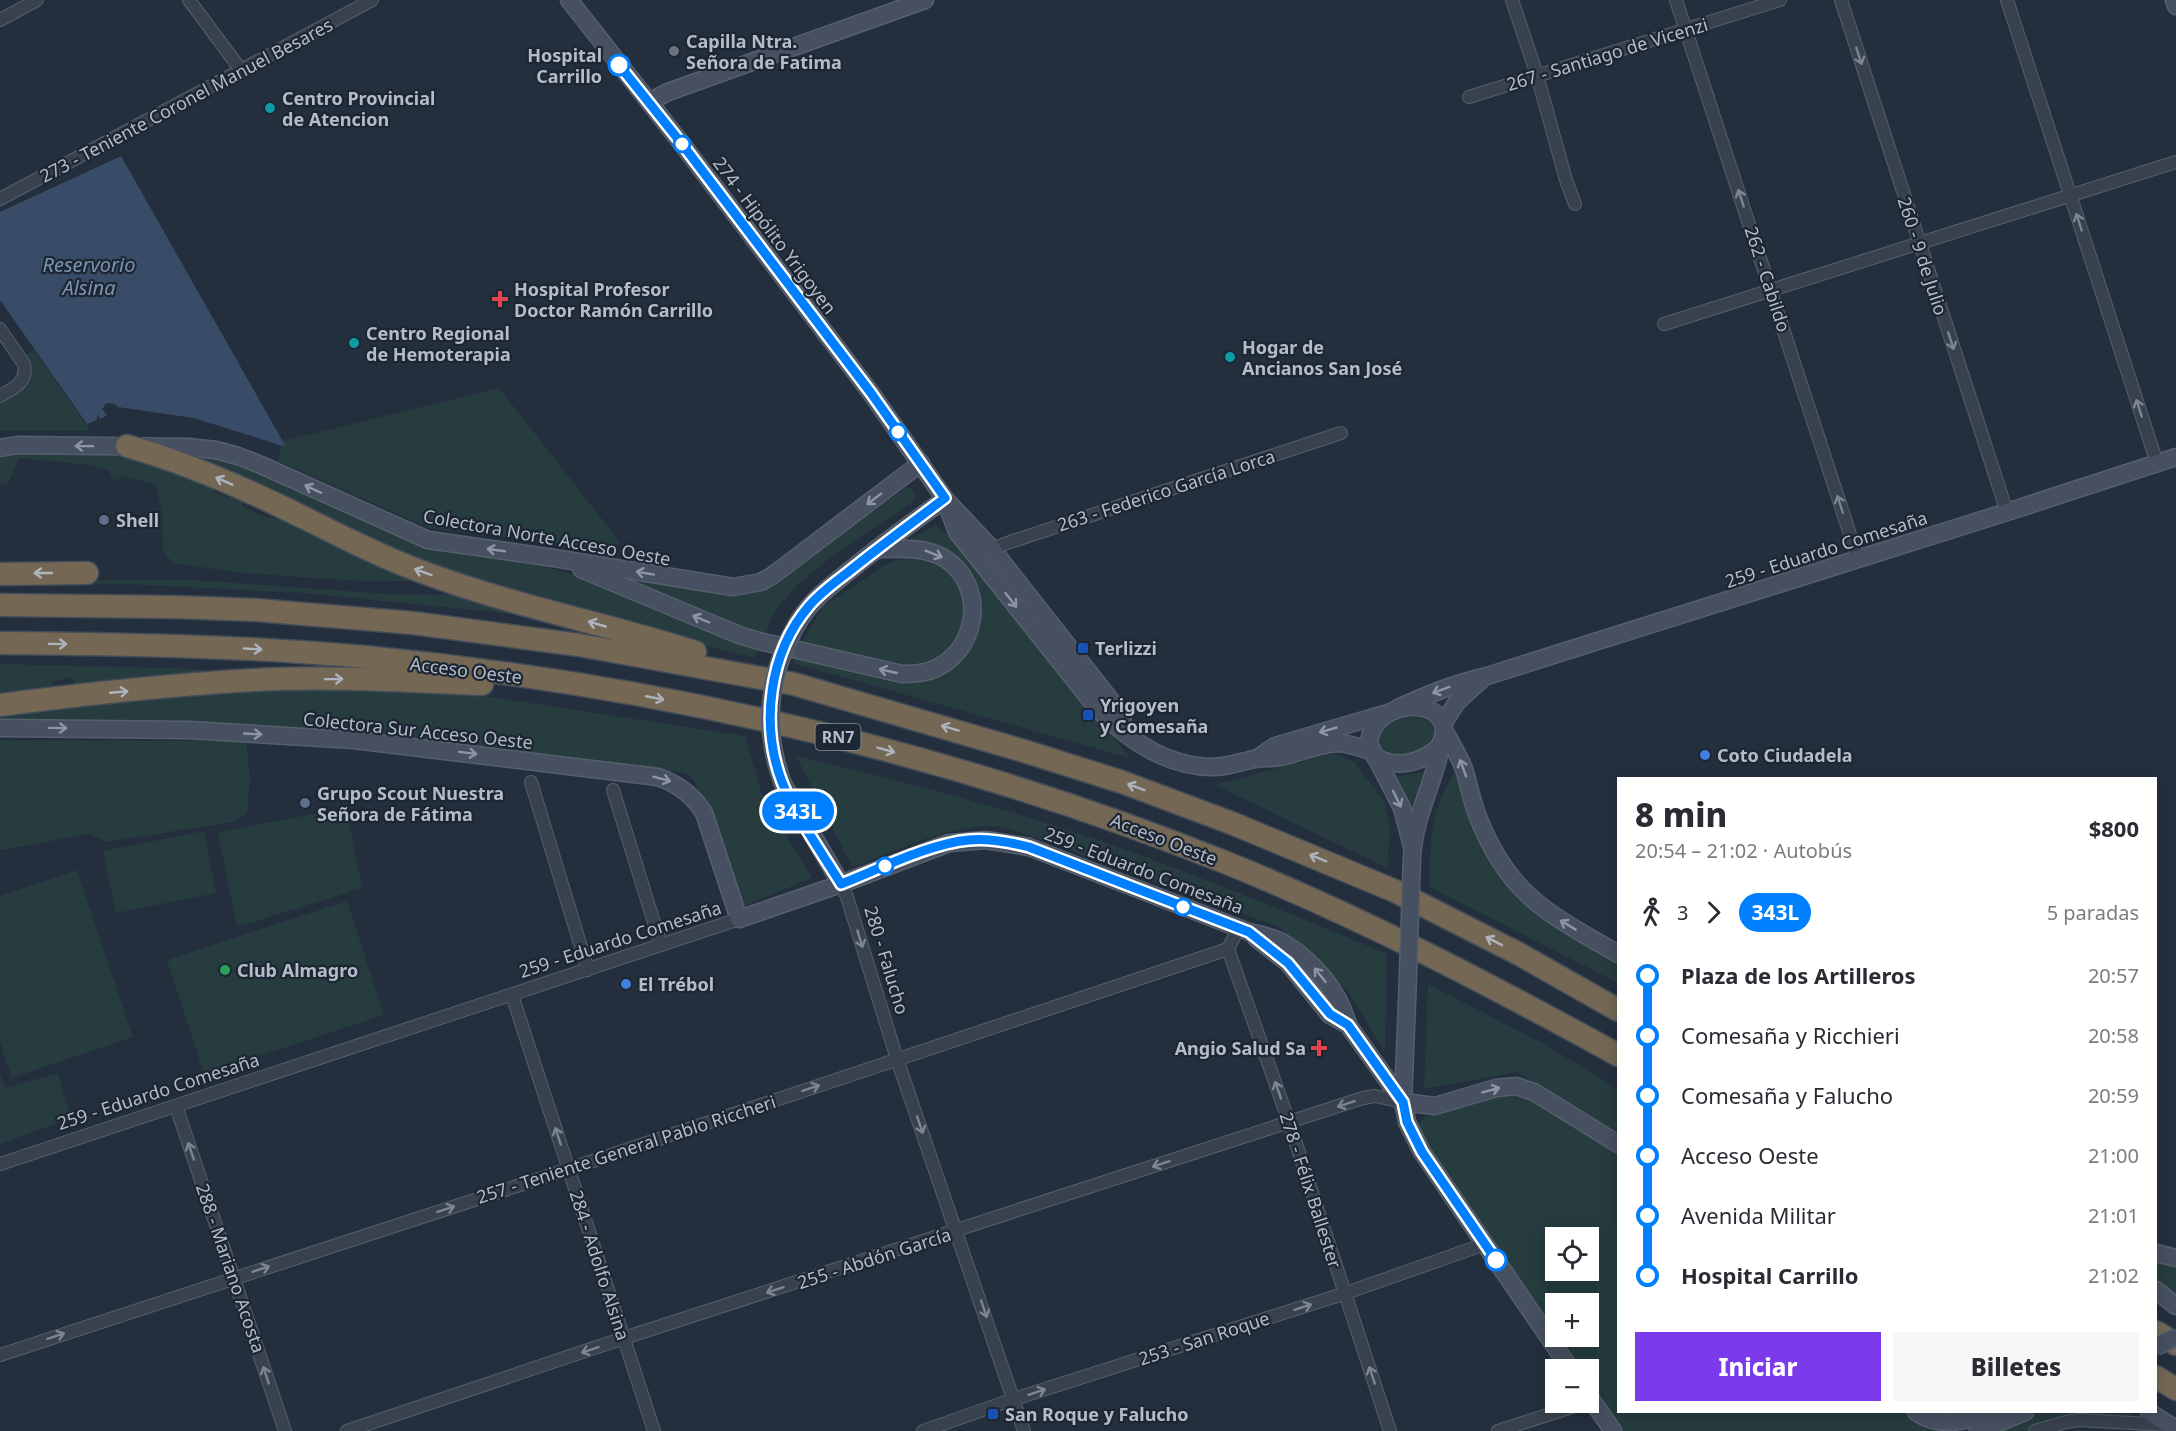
<!DOCTYPE html>
<html lang="es">
<head>
<meta charset="utf-8">
<style>
	body { margin:0; font-family:"Noto Sans",sans-serif; background:#f7f7f7; color:#2b2b33; height:100vh; display:flex; flex-direction:column; font-size:22px; white-space:nowrap }
	* { box-sizing:border-box; margin:0 }
	p { font-size:20px; color:#7c7c81 }
	.icon { flex:none; width:33px; height:33px; fill:none; stroke:currentColor; stroke-width:2; stroke-linecap:round; stroke-linejoin:round }
	.map { position:relative; flex:1; overflow:hidden }
	.sheet { position:absolute; left:1617px; top:777px; width:540px; height:636px; display:flex; flex-direction:column; background:#fff; border-radius:0px; box-shadow:0 3px 15px #0003 }
	.sheet>* { flex:none }
	.badge { padding:0 12px; border-radius:20px; font-size:21px; line-height:39px }
	.controls { position:absolute; left:1545px; top:1227px; display:grid; gap:12px }
	.controls a { display:grid; place-items:center; width:54px; height:54px; border-radius:0px; background:#fff; box-shadow:0 3px 15px #0003; font-size:30px }
	.map>.badge { position:absolute; translate:-50% -50%; box-shadow:0 0 0 3px #fff }
	.legs { display:flex; align-items:center; gap:9px; height:66px; padding:0 18px; font-size:20px }
	.legs p { margin-inline-start:auto }
	.summary { display:flex; align-items:center; justify-content:space-between; height:102px; padding:0 18px }
	h1 { font-size:33px; font-weight:800; line-height:45px }
	.action { display:flex; gap:12px; margin-top:auto; padding:12px 18px }
	.action a { flex:1; height:69px; border-radius:0px; background:#7c3aed; color:#fff; font-size:24px; font-weight:800; line-height:69px; text-align:center }
	.action a+a { background:#f7f7f7; color:#2b2b33 }
	ul { padding:0 18px; list-style:none }
	li { display:flex; align-items:center; gap:21px; height:60px; font-size:22px }
	li i { display:grid; place-items:center; width:9px; height:100%; margin:0 8px; background:currentColor }
	li i::after { content:''; width:15px; height:15px; margin:-8px; border:4px solid; border-radius:50%; background:#fff }
	li p { margin-inline-start:auto }
	li:first-child i { background:linear-gradient(#0000 50%,currentColor 0) }
	li:last-child i { background:linear-gradient(currentColor 50%,#0000 0) }
	.map>svg:first-child { display:block }
</style>
</head>
<body>
<div class="map">
<svg width="2176" height="1431" viewBox="0 0 2176 1431">
	<rect width="100%" height="100%" fill="#242f3e"/>
	<g fill="#263c3f" fill-rule="evenodd">
		<path d="M34 350 90 430 89 431H0V399L16 391 24 356Z"/>
		<path d="M499 388 620 542 610 550 429 528 278 461 283 439 286 440Z"/>
		<path d="M17 453H121L211 482 214 493 236 499H244L242 506 265 517 280 519 282 516 423 581H360L242 573 173 563 163 551 162 515 157 490 152 484 124 476 117 480 112 479 109 470 89 465 19 458 8 484 0 483V457Z"/>
		<path d="M178 454 229 459 359 517 582 577 759 647 755 658 597 619 420 567Z"/>
		<path d="M906 488H911L916 496 913 502C871 531 808 566 778 608 772 616 768 627 764 637L624 578 625 575 713 591 798 566Z"/>
		<path d="M935 525 956 541 1130 758 793 663 796 653 945 671 973 643 979 608 971 576 943 548 904 543Z"/>
		<path d="M917 558 938 563 957 577 968 607 967 620 946 657 913 668 801 644 823 607 883 566 897 560Z"/>
		<path d="M0 580H191L389 594 460 595 562 619 304 593 127 584 0 585Z"/>
		<path d="M0 664 167 668 296 673 77 687 72 677 52 682V686L41 688 42 695 0 700Z"/>
		<path d="M319 688 479 695 745 736 762 794 812 878 744 906 694 780 685 773 335 731 0 721V714L218 692Z"/>
		<path d="M1411 717C1432 720 1437 722 1437 745 1417 752 1391 770 1377 746 1380 726 1393 721 1411 717Z"/>
		<path d="M0 740 246 741 250 778 247 813 232 822 106 842 90 834 0 850Z"/>
		<path d="M1334 753 1354 762 1385 802 1390 828 1387 868 1215 785Z"/>
		<path d="M796 756C898 780 999 806 1098 840 1196 874 1291 914 1387 954L1385 1053 1347 990 1279 927 1025 834C1015 831 1004 826 994 826 951 824 893 852 852 867Z"/>
		<path d="M1458 767 1500 871 1618 962V983L1430 887C1430 839 1430 808 1458 767Z"/>
		<path d="M1430 771 1412 822 1393 778Z"/>
		<path d="M346 808 362 888 237 927 218 832Z"/>
		<path d="M204 831 216 893 116 913 103 851Z"/>
		<path d="M77 870 133 1037 12 1078 0 1042V896Z"/>
		<path d="M347 901 384 1015 204 1074 167 960Z"/>
		<path d="M1428 984 1546 1045 1618 1089V1133L1518 1072 1424 1089Z"/>
		<path d="M0 1073 5 1088 58 1073 71 1118 0 1144Z"/>
		<path d="M1505 1092 1524 1096 1618 1153V1412H1905L1913 1419 1944 1429 1945 1431H1621L1589 1383 1588 1370 1580 1369 1558 1337 1588 1336V1304H1556L1555 1333 1419 1135 1420 1123 1427 1115ZM1556 1238H1588V1270H1556Z"/>
		<path d="M2156 1258 2176 1263V1298L2156 1282Z"/>
		<path d="M2040 1412H2129L2146 1421 2086 1415 2069 1416 2023 1431H1993Z"/>
	</g>
	<path fill="#394c67" d="M121 156 286 447 194 418 118 407 115 404 107 403 102 409 107 415 101 419 97 415V420L87 424 0 300V212Z"/>
	<g fill="none" stroke-linecap="round" stroke-linejoin="round">
		<g stroke="#565f6c" stroke-width="14">
			<g id="street">
				<path d="M189 0 241 70"/>
				<path d="M1512 0 1537 75 1566 180 1575 204"/>
				<path d="M1676 0 1858 559"/>
				<path d="M1841 0 2007 512"/>
				<path d="M2007 0 2157 463"/>
				<path d="M0 20 37 0"/>
				<path d="M1469 97 1780 0"/>
				<path d="M0 199 372 0"/>
				<path d="M1664 324 2176 162"/>
				<path d="M0 329 24 364C28 382 14 388 0 396"/>
				<path d="M992 549 1010 542 1341 433"/>
				<path d="M531 782 588 970"/>
				<path d="M613 790 661 945"/>
				<path d="M841 884 847 897 897 1059 1024 1431"/>
				<path d="M1228 949 1289 1122 1390 1431"/>
				<path d="M512 995 654 1431"/>
				<path d="M176 1106 285 1431"/>
				<path d="M0 1164 739 919"/>
				<path d="M0 1355 569 1169 1228 949 1239 927"/>
				<path d="M347 1431 624 1338 1363 1098 1375 1096 1403 1102"/>
				<path d="M923 1431 1014 1399 1346 1293 1485 1244"/>
				<path d="M1498 1431 1587 1402"/>
				<path d="M2035 1431 2066 1422 2079 1420 2167 1425"/>
			</g>
		</g>
		<g stroke="#565f6c" stroke-width="19">
			<g id="secondary">
				<path d="M569 0 682 144 871 393 945 499 992 549 1120 712 1126 733"/>
				<path d="M2174 0 2176 6"/>
				<path d="M649 102 668 92 925 0"/>
				<path d="M0 448 18 445 188 447 216 450 238 456 261 465 428 540 554 558 733 587 761 582 773 575 921 463"/>
				<path d="M946 503 957 532 1097 708C1127 740 1168 767 1213 767 1227 767 1240 762 1254 759 1263 757 1272 759 1281 757 1300 753 1320 743 1340 743 1350 744 1361 748 1371 751"/>
				<path d="M581 569 739 635 759 641 902 674C911 674 920 674 929 671 978 655 989 586 944 558 923 546 899 549 876 549"/>
				<path d="M800 619C814 598 833 584 853 568 882 544 914 521 945 499"/>
				<path d="M1398 708C1427 695 1455 683 1487 676L2007 512 2176 457"/>
				<path d="M1443 724 1457 702 1483 678"/>
				<path d="M0 728 189 730 354 740 658 777C678 784 693 795 704 813L739 919 841 884 949 843 986 840 1029 847 1249 932C1261 935 1274 937 1285 944 1313 961 1340 992 1348 1025L1403 1102 1407 1122 1422 1152 1571 1370"/>
				<path d="M1445 732C1452 744 1459 756 1464 769 1469 785 1472 802 1478 817 1509 896 1549 914 1618 954"/>
				<path d="M1374 756C1396 770 1422 763 1440 746"/>
				<path d="M1256 759 1275 746 1384 714"/>
				<path d="M783 784 841 884"/>
				<path d="M1412 857C1414 822 1429 792 1438 759 1439 755 1439 750 1440 746 1442 739 1445 736 1444 728 1439 695 1371 701 1369 744L1402 808 1412 846"/>
				<path d="M1256 938 1288 963 1330 1015 1348 1025"/>
				<path d="M1403 1102 1435 1106 1496 1088 1516 1086 1534 1092 1618 1144"/>
				<path d="M1403 1102 1407 1002"/>
				<path d="M2156 1253 2176 1258"/>
				<path d="M2156 1290 2176 1306"/>
				<path d="M1588 1395 1613 1431"/>
				<path d="M1916 1412C1941 1430 1972 1419 1999 1412"/>
				<path d="M2149 1412 2176 1429"/>
				<path d="M1978 1431 2025 1412"/>
			</g>
		</g>
		<g stroke="#434c59" stroke-width="25">
			<g id="highway">
				<path d="M127 446C180 461 230 482 280 506 326 528 371 553 420 571 509 605 604 623 695 652"/>
				<path d="M0 574 87 573"/>
				<path d="M0 605 174 607 256 610 413 623 579 645 794 684 1024 751 1122 782 1234 824 1395 891 1519 954 1618 1010"/>
				<path d="M0 643C122 644 244 646 365 657 659 685 948 752 1222 861 1359 916 1489 984 1618 1055"/>
				<path d="M0 705C84 694 169 685 254 680 330 676 406 681 482 684"/>
				<path d="M2156 1332 2176 1344"/>
				<path d="M2156 1377 2176 1389"/>
			</g>
		</g>
		<use href="#street" stroke="#38414e" stroke-width="12"/>
		<use href="#secondary" stroke="#465061" stroke-width="16"/>
		<use href="#highway" stroke="#746855" stroke-width="22"/>
		<g stroke="#565f6c" stroke-width="19" stroke-linecap="butt">
			<g id="secondary-bridge">
				<path d="M783 784C762 727 768 671 800 619"/>
				<path d="M1407 1002 1412 857"/>
				<path d="M2156 1347 2176 1337"/>
			</g>
		</g>
		<use href="#secondary-bridge" stroke="#465061" stroke-width="16"/>
	</g>
	<defs><path id="oneway-shaft" d="M-6 0H5M1.5-3L5.5 0L1.5 3" fill="none" stroke-width="1.6" stroke-linecap="round" stroke-linejoin="round" transform="scale(1.5)"/></defs>
	<g stroke="#7c8592">
		<use href="#oneway-shaft" transform="translate(1859 56) rotate(72)"/>
		<use href="#oneway-shaft" transform="translate(1741 198) rotate(-108)"/>
		<use href="#oneway-shaft" transform="translate(2079 222) rotate(-108)"/>
		<use href="#oneway-shaft" transform="translate(1951 341) rotate(72)"/>
		<use href="#oneway-shaft" transform="translate(2139 408) rotate(-108)"/>
		<use href="#oneway-shaft" transform="translate(1840 504) rotate(-108)"/>
		<use href="#oneway-shaft" transform="translate(860 939) rotate(73)"/>
		<use href="#oneway-shaft" transform="translate(811 1088) rotate(-19)"/>
		<use href="#oneway-shaft" transform="translate(1278 1090) rotate(-109)"/>
		<use href="#oneway-shaft" transform="translate(1346 1104) rotate(162)"/>
		<use href="#oneway-shaft" transform="translate(920 1125) rotate(71)"/>
		<use href="#oneway-shaft" transform="translate(558 1136) rotate(-108)"/>
		<use href="#oneway-shaft" transform="translate(191 1151) rotate(-109)"/>
		<use href="#oneway-shaft" transform="translate(1161 1164) rotate(162)"/>
		<use href="#oneway-shaft" transform="translate(446 1209) rotate(-18)"/>
		<use href="#oneway-shaft" transform="translate(261 1269) rotate(-18)"/>
		<use href="#oneway-shaft" transform="translate(775 1290) rotate(162)"/>
		<use href="#oneway-shaft" transform="translate(1303 1307) rotate(-18)"/>
		<use href="#oneway-shaft" transform="translate(984 1309) rotate(71)"/>
		<use href="#oneway-shaft" transform="translate(56 1336) rotate(-18)"/>
		<use href="#oneway-shaft" transform="translate(590 1350) rotate(162)"/>
		<use href="#oneway-shaft" transform="translate(266 1375) rotate(-108)"/>
		<use href="#oneway-shaft" transform="translate(1372 1375) rotate(-108)"/>
		<use href="#oneway-shaft" transform="translate(1037 1392) rotate(-18)"/>
	</g>
	<g stroke="#8e96a5">
		<use href="#oneway-shaft" transform="translate(84 446) rotate(-179)"/>
		<use href="#oneway-shaft" transform="translate(313 489) rotate(-155)"/>
		<use href="#oneway-shaft" transform="translate(874 499) rotate(143)"/>
		<use href="#oneway-shaft" transform="translate(496 550) rotate(-172)"/>
		<use href="#oneway-shaft" transform="translate(934 554) rotate(22)"/>
		<use href="#oneway-shaft" transform="translate(645 573) rotate(-170)"/>
		<use href="#oneway-shaft" transform="translate(1011 600) rotate(52)"/>
		<use href="#oneway-shaft" transform="translate(701 619) rotate(-157)"/>
		<use href="#oneway-shaft" transform="translate(888 671) rotate(-167)"/>
		<use href="#oneway-shaft" transform="translate(1441 690) rotate(159)"/>
		<use href="#oneway-shaft" transform="translate(58 728) rotate(1)"/>
		<use href="#oneway-shaft" transform="translate(1328 730) rotate(164)"/>
		<use href="#oneway-shaft" transform="translate(253 734) rotate(3)"/>
		<use href="#oneway-shaft" transform="translate(468 753) rotate(7)"/>
		<use href="#oneway-shaft" transform="translate(1463 768) rotate(-110)"/>
		<use href="#oneway-shaft" transform="translate(662 779) rotate(15)"/>
		<use href="#oneway-shaft" transform="translate(1397 799) rotate(64)"/>
		<use href="#oneway-shaft" transform="translate(1568 925) rotate(-149)"/>
		<use href="#oneway-shaft" transform="translate(1320 975) rotate(-129)"/>
		<use href="#oneway-shaft" transform="translate(1491 1090) rotate(-15)"/>
	</g>
	<g stroke="#aeb4bd">
		<use href="#oneway-shaft" transform="translate(224 481) rotate(-156)"/>
		<use href="#oneway-shaft" transform="translate(423 572) rotate(-160)"/>
		<use href="#oneway-shaft" transform="translate(43 573) rotate(180)"/>
		<use href="#oneway-shaft" transform="translate(597 624) rotate(-164)"/>
		<use href="#oneway-shaft" transform="translate(58 644) rotate(1)"/>
		<use href="#oneway-shaft" transform="translate(253 649) rotate(3)"/>
		<use href="#oneway-shaft" transform="translate(334 679) rotate(-1)"/>
		<use href="#oneway-shaft" transform="translate(119 692) rotate(-5)"/>
		<use href="#oneway-shaft" transform="translate(655 698) rotate(11)"/>
		<use href="#oneway-shaft" transform="translate(950 728) rotate(-163)"/>
		<use href="#oneway-shaft" transform="translate(886 750) rotate(15)"/>
		<use href="#oneway-shaft" transform="translate(1136 787) rotate(-160)"/>
		<use href="#oneway-shaft" transform="translate(1318 858) rotate(-158)"/>
		<use href="#oneway-shaft" transform="translate(1494 941) rotate(-153)"/>
	</g>
	<g fill="none" stroke-linecap="round" stroke-linejoin="round">
		<g stroke="#fff" stroke-width="14">
			<path id="line-1" d="M619 65 682 144 871 393 945 498C912 523 879 547 847 573 834 583 820 593 809 606 769 653 760 724 782 782 795 815 822 853 841 884 877 870 931 843 969 840 989 838 1009 842 1029 847L1249 932 1288 963 1330 1014 1348 1025 1403 1102 1407 1122 1422 1152 1496 1260"/>
		</g>
		<use href="#line-1" stroke="#007fff" stroke-width="9"/>
	</g>
	<circle fill="#6b7280" stroke="#1d2633" stroke-width="2" cx="674" cy="51" r="6"/>
	<g fill="#fff" stroke="#007fff" stroke-width="3">
		<circle cx="619" cy="65" r="10"/>
		<circle cx="682" cy="144" r="8"/>
		<circle cx="898" cy="432" r="8"/>
		<circle cx="885" cy="866" r="8"/>
		<circle cx="1183" cy="907" r="8"/>
		<circle cx="1496" cy="1260" r="10"/>
	</g>
	<g fill="#0f9aa8" stroke="#1d2633" stroke-width="2">
		<circle cx="270" cy="108" r="6"/>
		<circle cx="354" cy="343" r="6"/>
		<circle cx="1230" cy="357" r="6"/>
	</g>
	<g fill="#e0444e" stroke="#1d2633" stroke-width="2">
		<path d="M497 290h6v6h6v6h-6v6h-6v-6h-6v-6h6z"/>
		<path d="M1316 1039h6v6h6v6h-6v6h-6v-6h-6v-6h6z"/>
	</g>
	<g fill="#5c6f8a" stroke="#1d2633" stroke-width="2">
		<circle cx="104" cy="520" r="6"/>
		<circle cx="305" cy="803" r="6"/>
	</g>
	<g fill="#1a4fb4" stroke="#1d2633" stroke-width="2">
		<rect x="1077" y="642" width="12" height="12" rx="3"/>
		<rect x="1082" y="709" width="12" height="12" rx="3"/>
		<rect x="987" y="1408" width="12" height="12" rx="3"/>
	</g>
	<g fill="#3f7fe0" stroke="#1d2633" stroke-width="2">
		<circle cx="1705" cy="755" r="6"/>
		<circle cx="626" cy="984" r="6"/>
	</g>
	<circle fill="#2e9e5b" stroke="#1d2633" stroke-width="2" cx="225" cy="970" r="6"/>
	<g text-anchor="middle" dominant-baseline="central" stroke-width="4.5" stroke-linejoin="round" paint-order="stroke">
		<rect fill="#1d2633" stroke="#878f9c" stroke-width="1.5" x="815.5" y="724" width="45" height="26" rx="4.5"/>
		<g font-size="16" font-weight="bold" fill="#b4bcc9">
			<text x="838" y="737">RN7</text>
		</g>
		<g font-size="18" font-weight="bold" fill="#b4bcc9" stroke="#1d2633" text-anchor="start">
			<text x="686" y="41">Capilla Ntra.<tspan x="686" dy="21">Señora de Fatima</tspan></text>
			<text x="282" y="98">Centro Provincial<tspan x="282" dy="21">de Atencion</tspan></text>
			<text x="514" y="289">Hospital Profesor<tspan x="514" dy="21">Doctor Ramón Carrillo</tspan></text>
			<text x="366" y="333">Centro Regional<tspan x="366" dy="21">de Hemoterapia</tspan></text>
			<text x="1242" y="347">Hogar de<tspan x="1242" dy="21">Ancianos San José</tspan></text>
			<text x="116" y="520">Shell</text>
			<text x="1095" y="648">Terlizzi</text>
			<text x="1100" y="705">Yrigoyen<tspan x="1100" dy="21">y Comesaña</tspan></text>
			<text x="1717" y="755">Coto Ciudadela</text>
			<text x="317" y="793">Grupo Scout Nuestra<tspan x="317" dy="21">Señora de Fátima</tspan></text>
			<text x="237" y="970">Club Almagro</text>
			<text x="638" y="984">El Trébol</text>
			<text x="1306" y="1048" text-anchor="end">Angio Salud Sa</text>
			<text x="1005" y="1414">San Roque y Falucho</text>
		</g>
		<g font-size="18" fill="#b4bcc9" stroke="#1d2633">
			<text transform="translate(1607 54) rotate(-17)">267 - Santiago de Vicenzi</text>
			<text transform="translate(186 100) rotate(-28)">273 - Teniente Coronel Manuel Besares</text>
			<text transform="translate(775 235) rotate(53)">274 - Hipólito Yrigoyen</text>
			<text transform="translate(1923 256) rotate(72)">260 - 9 de Julio</text>
			<text transform="translate(1768 279) rotate(72)">262 - Cabildo</text>
			<text transform="translate(1166 490) rotate(-18)">263 - Federico García Lorca</text>
			<text transform="translate(547 537) rotate(10)">Colectora Norte Acceso Oeste</text>
			<text transform="translate(1826 549) rotate(-18)">259 - Eduardo Comesaña</text>
			<text transform="translate(466 670) rotate(7)">Acceso Oeste</text>
			<text transform="translate(418 730) rotate(6)">Colectora Sur Acceso Oeste</text>
			<text transform="translate(1164 839) rotate(21)">Acceso Oeste</text>
			<text transform="translate(1144 870) rotate(21)">259 - Eduardo Comesaña</text>
			<text transform="translate(620 939) rotate(-18)">259 - Eduardo Comesaña</text>
			<text transform="translate(887 960) rotate(73)">280 - Falucho</text>
			<text transform="translate(158 1091) rotate(-18)">259 - Eduardo Comesaña</text>
			<text transform="translate(626 1149) rotate(-18)">257 - Teniente General Pablo Riccheri</text>
			<text transform="translate(1311 1190) rotate(72)">278 - Félix Ballester</text>
			<text transform="translate(874 1258) rotate(-18)">255 - Abdón García</text>
			<text transform="translate(600 1265) rotate(72)">284 - Adolfo Alsina</text>
			<text transform="translate(231 1268) rotate(71)">288 - Mariano Acosta</text>
			<text transform="translate(1204 1338) rotate(-18)">253 - San Roque</text>
		</g>
		<g font-size="18" font-weight="bold" fill="#b4bcc9" stroke="#1d2633" text-anchor="end">
			<text x="602" y="55">Hospital<tspan x="602" dy="21">Carrillo</tspan></text>
		</g>
		<g font-size="20" font-style="italic" fill="#7c92b1" stroke="#1d2633">
			<text x="89" y="264">Reservorio<tspan x="89" dy="23">Alsina</tspan></text>
		</g>
	</g>
</svg>
<div class="controls">
<a><svg class="icon" aria-label="locate" viewBox="0 0 24 24"><circle cx="12" cy="12" r="6"/><path d="M12 2v4M12 18v4M2 12h4M18 12h4"/></svg></a>
<a>+</a>
<a>−</a>
</div>
<b class="badge" style="left:798px;top:811px;background:#007fff;color:#fff">343L</b>
<section class="sheet">
<div class="summary"><div><h1>8 min</h1><p>20:54 – 21:02 · Autobús</p></div><b>$800</b></div>
<div class="legs"><svg class="icon" aria-label="walk" viewBox="0 0 24 24"><circle cx="13" cy="4" r="2"/><path d="M13 8l-2 6 4 7M11 14l-3 7M7 12l3-4h3l4 4"/></svg>3<svg class="icon" aria-label="forward" viewBox="0 0 24 24"><path d="M9 5l7 7-7 7"/></svg><b class="badge" style="background:#007fff;color:#fff">343L</b><p>5 paradas</p></div>
<ul>
<li><i style="color:#007fff"></i><b>Plaza de los Artilleros</b><p>20:57</p></li>
<li><i style="color:#007fff"></i><span>Comesaña y Ricchieri</span><p>20:58</p></li>
<li><i style="color:#007fff"></i><span>Comesaña y Falucho</span><p>20:59</p></li>
<li><i style="color:#007fff"></i><span>Acceso Oeste</span><p>21:00</p></li>
<li><i style="color:#007fff"></i><span>Avenida Militar</span><p>21:01</p></li>
<li><i style="color:#007fff"></i><b>Hospital Carrillo</b><p>21:02</p></li>
</ul>
<div class="action"><a>Iniciar</a><a>Billetes</a></div>
</section>
</div>
</body>
</html>
